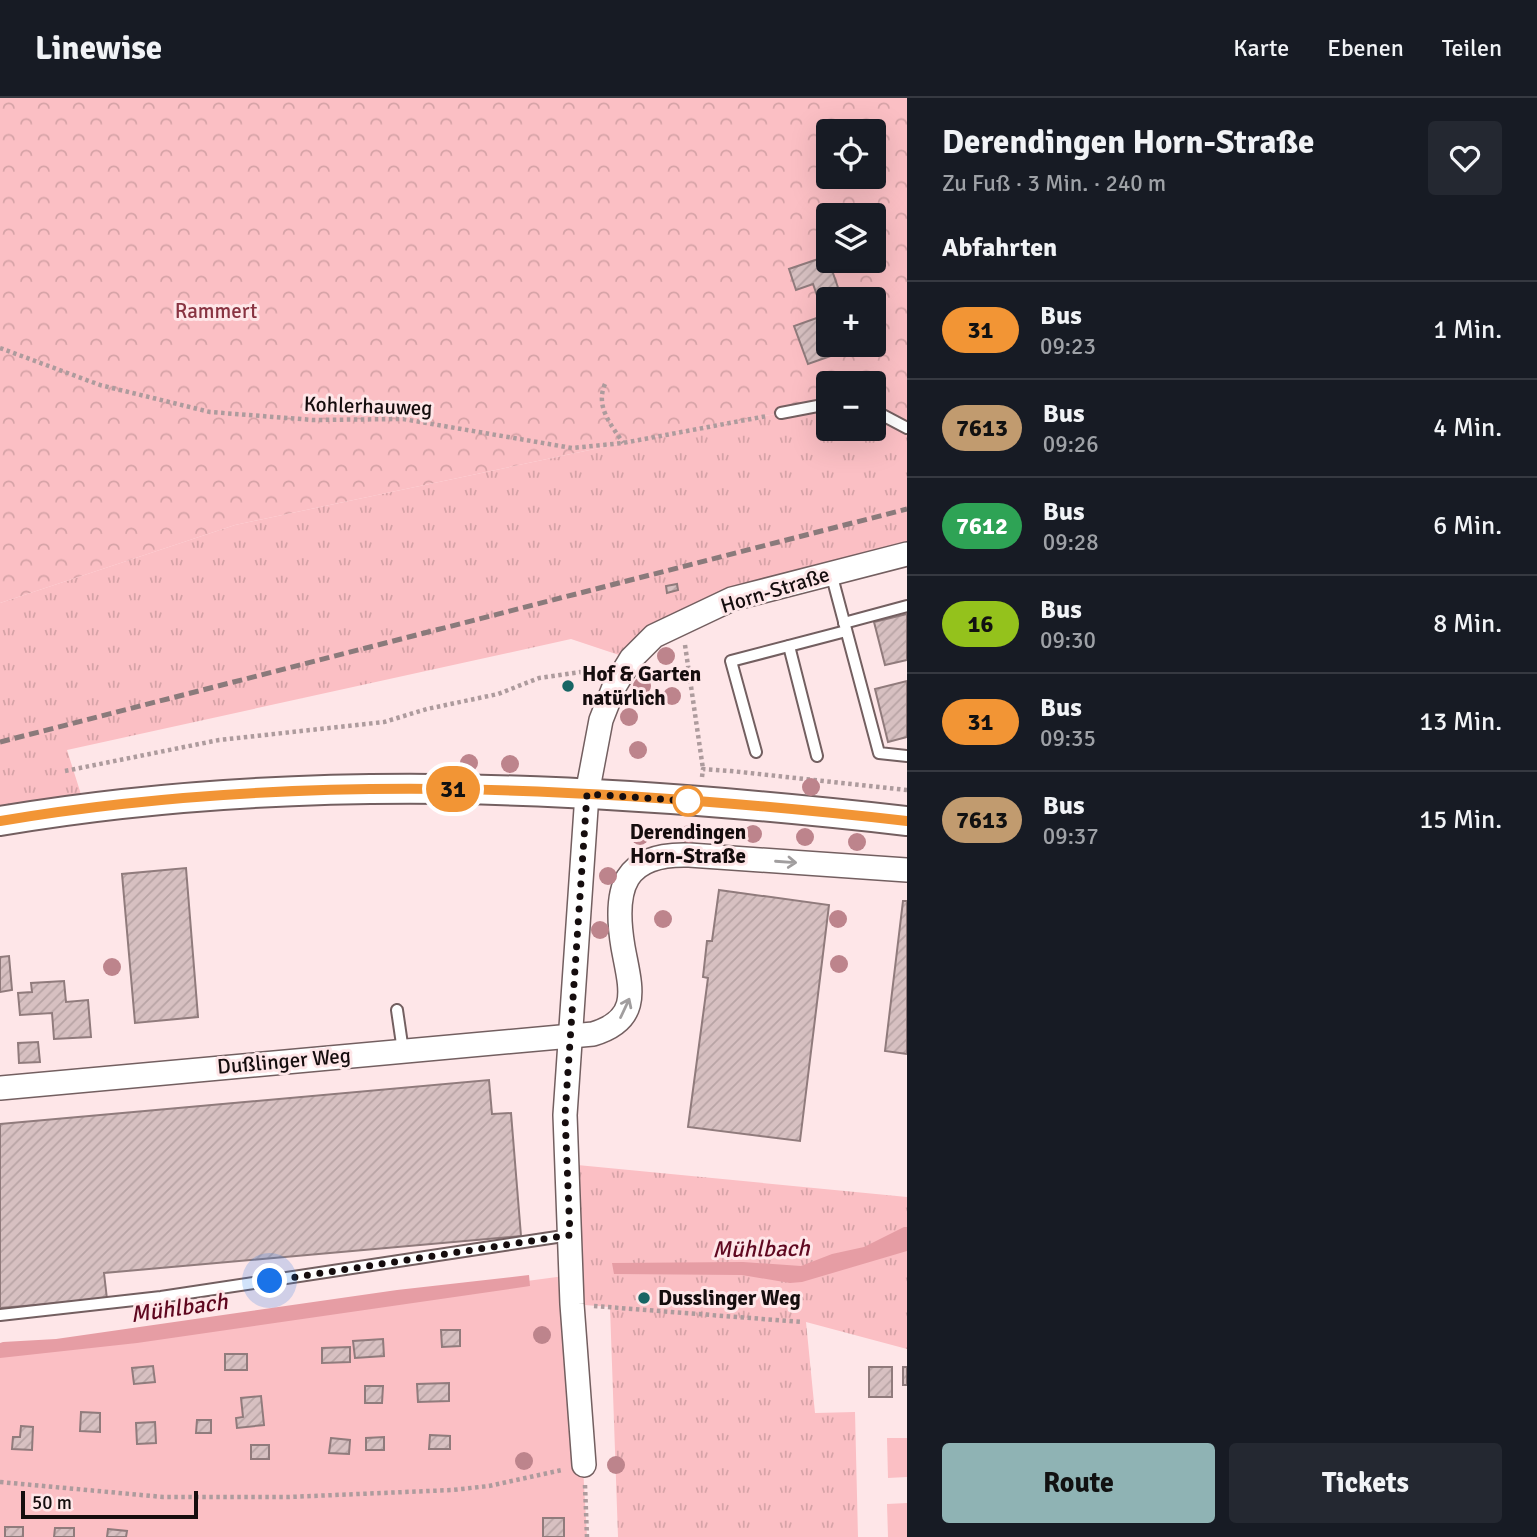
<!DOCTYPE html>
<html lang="de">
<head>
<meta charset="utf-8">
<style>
	body { margin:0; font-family:Signika,sans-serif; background:#242831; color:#f1f3f6; height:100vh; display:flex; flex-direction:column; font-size:26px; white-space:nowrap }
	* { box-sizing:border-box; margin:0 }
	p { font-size:23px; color:#9ea1a6 }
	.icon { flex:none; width:38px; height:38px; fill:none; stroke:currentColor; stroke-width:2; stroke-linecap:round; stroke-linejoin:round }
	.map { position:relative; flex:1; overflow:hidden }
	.panel { display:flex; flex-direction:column; background:#171b24; width:630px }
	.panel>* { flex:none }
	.badge { padding:0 14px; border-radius:23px; font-size:24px; line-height:46px }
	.tools { position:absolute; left:816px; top:21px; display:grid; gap:14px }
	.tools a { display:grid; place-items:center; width:70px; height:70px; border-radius:7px; background:#171b24; box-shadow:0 7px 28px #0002; font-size:35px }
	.scale { position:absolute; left:21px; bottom:18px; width:177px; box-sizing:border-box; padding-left:7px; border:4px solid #150d0e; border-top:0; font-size:19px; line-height:24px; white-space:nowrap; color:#150d0e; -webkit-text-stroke:5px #fee6e8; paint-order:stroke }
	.you { position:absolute; width:35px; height:35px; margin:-18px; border:5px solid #fff; border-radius:50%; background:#1a73e8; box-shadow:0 0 0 10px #1a73e833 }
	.map>.badge { position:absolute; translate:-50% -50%; box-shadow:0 0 0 4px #fff }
	h2 { padding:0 35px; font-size:26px; line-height:63px }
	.round { display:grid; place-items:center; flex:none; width:74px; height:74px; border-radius:7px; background:#242831 }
	.summary { display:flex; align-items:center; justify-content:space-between; height:119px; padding:0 35px }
	h1 { font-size:33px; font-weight:700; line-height:52px }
	.action { display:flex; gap:14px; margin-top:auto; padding:14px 35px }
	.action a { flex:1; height:80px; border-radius:7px; background:#8fb3b4; color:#111; font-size:28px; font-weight:700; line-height:80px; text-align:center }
	.action a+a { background:#242831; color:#f1f3f6 }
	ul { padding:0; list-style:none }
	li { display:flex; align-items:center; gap:21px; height:98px; padding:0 35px; border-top:2px solid #363941 }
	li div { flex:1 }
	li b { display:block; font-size:26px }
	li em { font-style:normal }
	li .badge { min-width:77px; font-weight:700; text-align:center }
	header { display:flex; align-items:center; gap:42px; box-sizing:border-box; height:98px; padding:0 35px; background:#171b24; border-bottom:2px solid #363941 }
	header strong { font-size:33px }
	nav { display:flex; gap:38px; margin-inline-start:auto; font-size:24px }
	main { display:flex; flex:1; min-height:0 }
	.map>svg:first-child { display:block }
</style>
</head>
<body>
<header>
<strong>Linewise</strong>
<nav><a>Karte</a><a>Ebenen</a><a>Teilen</a></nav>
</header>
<main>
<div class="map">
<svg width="907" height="1439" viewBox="0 0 907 1439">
	<defs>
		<pattern id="grass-tufts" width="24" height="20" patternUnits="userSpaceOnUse" patternTransform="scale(1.75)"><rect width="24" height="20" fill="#fbbfc4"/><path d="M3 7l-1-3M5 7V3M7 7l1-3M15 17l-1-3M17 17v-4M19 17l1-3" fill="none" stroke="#d6a3a7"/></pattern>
		<pattern id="forest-crowns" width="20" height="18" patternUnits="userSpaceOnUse" patternTransform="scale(1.75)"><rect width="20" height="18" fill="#fbbfc4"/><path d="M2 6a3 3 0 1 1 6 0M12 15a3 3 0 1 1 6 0" fill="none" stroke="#d6a3a7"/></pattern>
		<pattern id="building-hatch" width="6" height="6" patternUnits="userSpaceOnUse" patternTransform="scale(1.75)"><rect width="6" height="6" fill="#d7c0c1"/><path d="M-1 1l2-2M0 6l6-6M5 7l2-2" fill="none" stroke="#b8a4a5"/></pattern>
	</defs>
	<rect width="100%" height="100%" fill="#fee6e8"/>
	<g fill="url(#grass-tufts)">
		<path d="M828 306V331H873V312L907 330V456L732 501 631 561 571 541 67 652 85 709 0 723V505L235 427 623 345Z"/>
		<path d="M567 1066 907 1099V1251L806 1224 815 1315 855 1314 858 1439H618L610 1209 572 1206Z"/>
	</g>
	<path fill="url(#forest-crowns)" fill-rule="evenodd" d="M0 0H907V330L873 312V285H828V306L623 345 235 427 0 505ZM828 33H873V79H828ZM828 117H873V163H828ZM828 201H873V247H828Z"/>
	<g fill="#fbbfc4">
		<path d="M572 1177 587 1439H0V1254Z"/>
		<path d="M887 1340H907V1379L888 1380Z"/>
		<path d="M907 1405V1439H888L887 1406Z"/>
	</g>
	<g fill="#e69da4">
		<path d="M904 1129H907V1153L802 1184 790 1185 742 1177 614 1176 612 1165 743 1164 801 1168 832 1156 864 1149Z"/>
		<path d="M529 1177 530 1188 137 1245 0 1260V1245L3 1244 56 1241 397 1192Z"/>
	</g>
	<g fill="url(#building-hatch)" stroke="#907b7c" stroke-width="2">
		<path d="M827 158 842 201H828V216L824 217 813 186 796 192 789 171Z"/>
		<path d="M828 216V247L859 248 808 266 794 228Z"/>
		<path d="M677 486 678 492 667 495 666 488Z"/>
		<path d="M907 516V562L885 567 874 524Z"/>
		<path d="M907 583V639L888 644 875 591Z"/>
		<path d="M186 770 198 919 135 925 122 776Z"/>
		<path d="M719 792 829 807 800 1043 688 1029 708 880 703 879 707 843H712Z"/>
		<path d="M903 803H907V956L885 953Z"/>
		<path d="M9 858 12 892 0 894V859Z"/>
		<path d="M64 883 66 904 88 902 91 939 54 941 52 915 20 917 18 895 32 894 31 885Z"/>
		<path d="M38 944 40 964 19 965 18 945Z"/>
		<path d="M489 982 492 1016 511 1015 521 1138 104 1175 107 1201 0 1210V1026Z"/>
		<path d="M640 1197H648L647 1204 639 1203Z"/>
		<path d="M441 1232H460V1248L442 1249Z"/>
		<path d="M383 1241 384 1258 355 1260 353 1243Z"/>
		<path d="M350 1249V1264L322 1265V1250Z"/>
		<rect x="225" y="1256" width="22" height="16"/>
		<path d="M153 1268 155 1284 134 1286 132 1270Z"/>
		<rect x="869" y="1269" width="23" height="30"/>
		<rect x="903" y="1269" width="4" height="18"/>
		<path d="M449 1285V1303L418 1304 417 1286Z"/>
		<path d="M365 1288H383L382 1305H365Z"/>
		<path d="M261 1298 264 1327 237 1330 236 1320 243 1319 241 1300Z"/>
		<path d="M81 1314 100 1315V1334L80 1333Z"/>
		<path d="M197 1322H211V1335H196Z"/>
		<path d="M155 1324 156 1345 137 1346 136 1325Z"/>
		<path d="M21 1328 33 1329 32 1352 12 1351 13 1339H20Z"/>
		<path d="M430 1337 450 1338V1351H429Z"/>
		<path d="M384 1339V1352H366V1340Z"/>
		<path d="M331 1340 350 1342 349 1356 329 1355Z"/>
		<rect x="251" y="1347" width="18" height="14"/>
		<rect x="543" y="1420" width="21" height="19"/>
		<rect x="5" y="1429" width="18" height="10"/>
		<path d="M55 1430H74V1439H54Z"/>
		<path d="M108 1431 127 1433 126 1439H107Z"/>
	</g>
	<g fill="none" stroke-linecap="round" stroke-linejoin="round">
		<g stroke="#735f60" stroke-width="14">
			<g id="service">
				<path d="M873 312 907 330"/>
				<path d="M781 315 828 306"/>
				<path d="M831 475 879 655 907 658"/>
				<path d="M844 525 907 508"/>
				<path d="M789 548 817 658"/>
				<path d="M756 654 731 563 846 533"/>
				<path d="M397 912 403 953"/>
				<path d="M0 1217 161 1199 570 1137"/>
			</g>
		</g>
		<g stroke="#735f60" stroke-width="26">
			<g id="minor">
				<path d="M0 990 593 936C643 921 630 888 623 849 613 789 624 755 689 757L907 772"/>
				<path d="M584 1367 572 1206 565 1017 587 696 601 622 614 589 631 561 654 538 732 501 907 456"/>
			</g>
		</g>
		<g stroke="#735f60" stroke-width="32">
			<path id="tertiary" d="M0 723C301 672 605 689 907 723"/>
		</g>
		<g stroke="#ad9b9d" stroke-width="4.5" stroke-dasharray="3.5 3.5" stroke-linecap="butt">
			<path d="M0 250 100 287 210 314 313 322 403 321 572 350 623 345 767 318"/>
			<path d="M605 286C595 309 611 326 623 345"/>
			<path d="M685 547 703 671"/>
			<path d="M65 673 219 642 384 624 427 611 498 596 539 580 580 574 594 580"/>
			<path d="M702 679 703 671 731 673 907 692"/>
			<path d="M594 1208 802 1224"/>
			<path d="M0 1384 163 1399H289L452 1392 489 1388 562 1372"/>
			<path d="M585 1387 587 1439"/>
		</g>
		<use href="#service" stroke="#fff" stroke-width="10"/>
		<use href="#minor" stroke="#fff" stroke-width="23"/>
		<use href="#tertiary" stroke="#fff" stroke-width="28"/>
		<path stroke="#8a7a7b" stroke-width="5" stroke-dasharray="10 5" stroke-linecap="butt" d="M0 644 907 411"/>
	</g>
	<g fill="#bd848c">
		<circle cx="666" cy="558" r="9"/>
		<circle cx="642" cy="588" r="9"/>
		<circle cx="672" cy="598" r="9"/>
		<circle cx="629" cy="619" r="9"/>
		<circle cx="638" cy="652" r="9"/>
		<circle cx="469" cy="665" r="9"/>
		<circle cx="510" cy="666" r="9"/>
		<circle cx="811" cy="689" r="9"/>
		<circle cx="689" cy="736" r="9"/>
		<circle cx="753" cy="736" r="9"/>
		<circle cx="640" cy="738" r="9"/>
		<circle cx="805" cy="739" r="9"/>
		<circle cx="857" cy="744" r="9"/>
		<circle cx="608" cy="778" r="9"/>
		<circle cx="663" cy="821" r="9"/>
		<circle cx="838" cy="821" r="9"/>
		<circle cx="600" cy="832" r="9"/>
		<circle cx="839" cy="866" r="9"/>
		<circle cx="112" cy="869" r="9"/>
		<circle cx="542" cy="1237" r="9"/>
		<circle cx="524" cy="1363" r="9"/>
		<circle cx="616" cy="1367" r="9"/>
	</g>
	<defs><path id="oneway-shaft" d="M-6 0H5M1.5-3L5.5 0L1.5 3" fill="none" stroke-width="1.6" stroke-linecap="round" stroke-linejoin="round" transform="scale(1.75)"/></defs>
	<g stroke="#a19e9f">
		<use href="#oneway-shaft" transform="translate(786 764) rotate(4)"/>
		<use href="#oneway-shaft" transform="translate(625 910) rotate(-65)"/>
	</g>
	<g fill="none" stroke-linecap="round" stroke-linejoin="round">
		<g stroke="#fff" stroke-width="16">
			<path id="line" d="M0 723C300 672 605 689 907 723"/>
		</g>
		<use href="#line" stroke="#f29535" stroke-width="10"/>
		<path stroke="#150d0e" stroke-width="7" stroke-dasharray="0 12.6" d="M270 1183 570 1137 565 1017 587 696 688 703"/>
	</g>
	<g fill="#176564" stroke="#fee6e8" stroke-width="2.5">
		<circle cx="568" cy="588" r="7"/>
		<circle cx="644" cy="1200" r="7"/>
	</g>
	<circle fill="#fff" stroke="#f29535" stroke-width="3.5" cx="688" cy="703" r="14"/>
	<g text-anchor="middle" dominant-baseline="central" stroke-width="6" stroke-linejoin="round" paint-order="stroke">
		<g font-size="21" fill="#883341" stroke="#fee6e8">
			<text x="216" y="213">Rammert</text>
		</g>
		<g font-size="21" fill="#150d0e" stroke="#fee6e8">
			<text transform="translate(368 308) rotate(2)">Kohlerhauweg</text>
			<text transform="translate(775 492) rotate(-17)">Horn-Straße</text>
			<text transform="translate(284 963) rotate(-5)">Dußlinger Weg</text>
		</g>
		<g font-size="21" font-weight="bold" fill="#150d0e" stroke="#fee6e8" text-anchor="start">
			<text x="582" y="576">Hof &amp; Garten<tspan x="582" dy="24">natürlich</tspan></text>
			<text x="658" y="1200">Dusslinger Weg</text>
		</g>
		<g font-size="21" font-weight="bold" fill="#150d0e" stroke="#fee6e8">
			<text x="688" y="734">Derendingen<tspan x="688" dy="24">Horn-Straße</tspan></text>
		</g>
		<g font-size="23" font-style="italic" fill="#5f0820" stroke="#fee6e8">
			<text transform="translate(761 1151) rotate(-1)">Mühlbach</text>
			<text transform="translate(179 1210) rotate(-8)">Mühlbach</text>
		</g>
	</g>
</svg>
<div class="tools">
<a><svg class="icon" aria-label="locate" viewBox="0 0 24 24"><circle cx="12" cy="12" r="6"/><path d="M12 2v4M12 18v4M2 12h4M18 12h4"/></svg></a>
<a><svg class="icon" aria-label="layers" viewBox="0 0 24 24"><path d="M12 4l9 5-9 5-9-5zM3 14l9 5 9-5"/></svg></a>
<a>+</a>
<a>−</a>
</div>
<div class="scale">50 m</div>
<div class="you" style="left:270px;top:1183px"></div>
<b class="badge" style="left:453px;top:691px;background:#f29535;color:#111">31</b>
</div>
<section class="panel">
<div class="summary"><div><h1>Derendingen Horn-Straße</h1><p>Zu Fuß · 3 Min. · 240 m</p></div><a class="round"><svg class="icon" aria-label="heart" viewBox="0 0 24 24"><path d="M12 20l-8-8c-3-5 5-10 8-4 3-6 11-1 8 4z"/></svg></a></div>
<h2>Abfahrten</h2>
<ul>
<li><span class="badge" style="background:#f29535;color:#111">31</span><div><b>Bus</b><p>09:23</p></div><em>1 Min.</em></li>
<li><span class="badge" style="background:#c19b6f;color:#111">7613</span><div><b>Bus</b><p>09:26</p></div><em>4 Min.</em></li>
<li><span class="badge" style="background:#2ea355;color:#fff">7612</span><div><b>Bus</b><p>09:28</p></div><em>6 Min.</em></li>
<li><span class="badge" style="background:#94c21c;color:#111">16</span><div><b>Bus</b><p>09:30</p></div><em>8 Min.</em></li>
<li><span class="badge" style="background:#f29535;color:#111">31</span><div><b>Bus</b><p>09:35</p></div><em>13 Min.</em></li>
<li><span class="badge" style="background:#c19b6f;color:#111">7613</span><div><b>Bus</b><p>09:37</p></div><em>15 Min.</em></li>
</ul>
<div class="action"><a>Route</a><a>Tickets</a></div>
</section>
</main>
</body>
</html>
